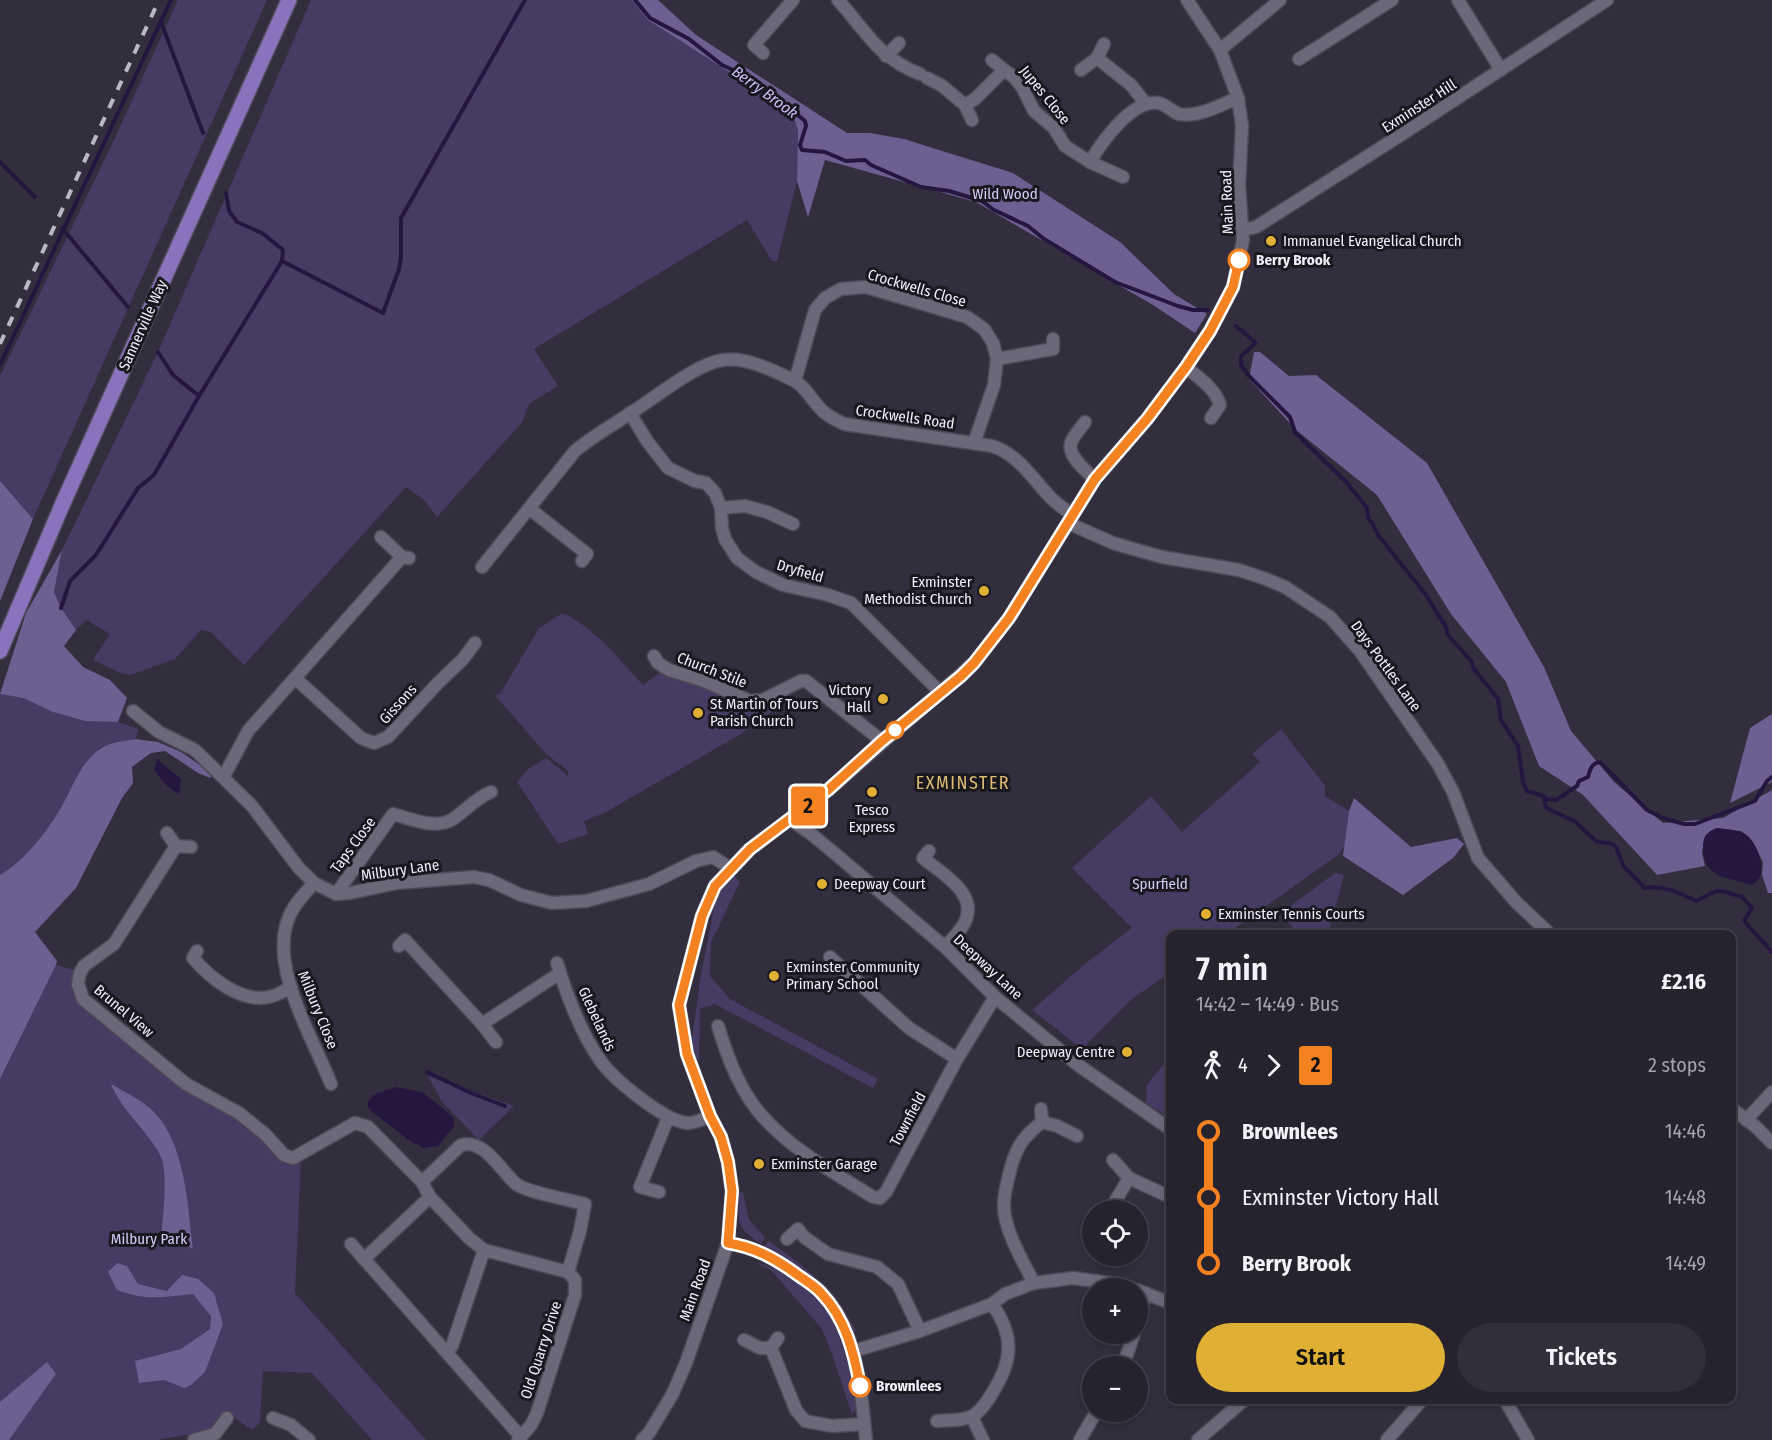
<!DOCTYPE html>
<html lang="en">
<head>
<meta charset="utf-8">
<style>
	body { margin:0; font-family:"Fira Sans Condensed",sans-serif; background:#322f3a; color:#f1f3f6; height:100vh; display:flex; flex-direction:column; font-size:22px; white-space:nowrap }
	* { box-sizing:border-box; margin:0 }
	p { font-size:20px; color:#a4a4aa }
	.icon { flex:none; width:33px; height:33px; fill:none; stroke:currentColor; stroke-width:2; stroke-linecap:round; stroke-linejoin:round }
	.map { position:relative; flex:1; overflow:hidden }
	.panel { position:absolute; left:1166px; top:930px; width:570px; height:474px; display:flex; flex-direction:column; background:#26222e; border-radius:12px; box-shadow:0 3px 9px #0003,0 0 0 2px #423f4a }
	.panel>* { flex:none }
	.badge { padding:0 12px; border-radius:4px; font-size:21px; line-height:39px }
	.buttons { position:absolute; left:1082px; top:1200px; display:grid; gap:12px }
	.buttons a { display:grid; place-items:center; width:66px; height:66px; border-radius:50%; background:#26222e; box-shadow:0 3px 9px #0003,0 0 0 2px #423f4a; font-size:30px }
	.map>.badge { position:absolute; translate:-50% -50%; box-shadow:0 0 0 3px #fff }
	.legs { display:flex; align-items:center; gap:9px; height:66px; padding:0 30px; font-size:20px }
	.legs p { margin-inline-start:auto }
	.headline { display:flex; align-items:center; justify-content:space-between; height:102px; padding:0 30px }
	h1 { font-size:33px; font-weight:600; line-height:45px }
	.action { display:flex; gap:12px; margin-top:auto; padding:12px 30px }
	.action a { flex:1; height:69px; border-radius:36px; background:#dfb034; color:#111; font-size:24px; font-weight:600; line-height:69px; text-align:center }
	.action a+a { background:#322f3a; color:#f1f3f6 }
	ul { padding:0 30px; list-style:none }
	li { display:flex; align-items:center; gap:21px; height:66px; font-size:22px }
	li i { display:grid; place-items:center; width:9px; height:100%; margin:0 8px; background:currentColor }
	li i::after { content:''; width:15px; height:15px; margin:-8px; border:4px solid; border-radius:50%; background:#26222e }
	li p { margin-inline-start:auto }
	li:first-child i { background:linear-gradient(#0000 50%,currentColor 0) }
	li:last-child i { background:linear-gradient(currentColor 50%,#0000 0) }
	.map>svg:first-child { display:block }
</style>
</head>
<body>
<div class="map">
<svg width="1772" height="1440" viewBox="0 0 1772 1440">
	<rect width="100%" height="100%" fill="#322e3e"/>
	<g fill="#463b62">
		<path d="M178 0H267L33 519 0 481V376L114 140Z"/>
		<path d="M311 0H632L648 20 779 104 795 121 798 131 797 181 777 261H772L747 220 534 349 558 386 530 403 522 422 437 517 424 500 406 487 244 665 211 632 201 630 175 659 130 675 118 672 93 660 110 634 86 620 76 630 61 608 54 592 62 550 158 352Z"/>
		<path d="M561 614C582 615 628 668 643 685L662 671 684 683 688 682 714 689 728 702 752 706 778 698 783 704 741 734 606 812 584 821 588 834 558 844 517 782 528 769 546 758 568 776V771L545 753 495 695 500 694 539 628Z"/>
		<path d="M0 694 23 698 53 712 85 721 118 722 139 729 135 739C123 741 110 742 100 749 79 763 72 790 59 811 45 834 24 861 0 875Z"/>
		<path d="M1281 729 1325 786V796L1349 811 1345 846 1338 855 1227 934H1170V973L1133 998 1082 1049 1032 1010 1086 963 1132 928 1072 868 1151 796 1182 832 1260 762 1252 754Z"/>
		<path d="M1335 873 1344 875 1328 934H1298L1281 913Z"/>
		<path d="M733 875 740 882 711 942 710 976 730 999 878 1079 873 1088 715 1004 700 1009 699 1060 690 1053 701 974 717 893Z"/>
		<path d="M56 965 75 970 73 987 79 1002 229 1112 301 1160 295 1293 426 1440H372L312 1373 263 1371 260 1422 252 1430 229 1414 212 1431 156 1440H9L56 1374 0 1402V1079Z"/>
		<path d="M1166 1061 1170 1064V1118L1146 1103 1147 1085Z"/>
		<path d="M428 1076 514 1106 479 1140 442 1102Z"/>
		<path d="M743 1192 749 1220 765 1237 761 1244C733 1225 740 1223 739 1193Z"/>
		<path d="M769 1241C809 1271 832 1285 856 1331L853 1333 797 1267 768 1249 765 1245Z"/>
		<path d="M758 1263C832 1283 844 1340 858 1406L852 1414 831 1351 822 1329 771 1270 758 1264Z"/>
	</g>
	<g fill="#6d5f91">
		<path d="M632 0H658L696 35 847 133H870L904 139 1013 173 1120 242 1174 294 1207 314 1195 333 1153 305 976 202 825 160 808 217 797 181 798 131 795 121 779 104 648 20Z"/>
		<path d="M1254 352H1260L1289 376 1316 375 1427 463 1544 667 1571 731 1614 782 1663 823 1723 818 1772 790V893H1768L1762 875 1763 862 1753 842 1748 836 1741 831 1716 828 1705 836 1702 853 1705 866 1657 875 1583 795 1539 766 1506 682 1451 614 1377 495 1296 430 1249 379Z"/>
		<path d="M0 481 33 519 0 601Z"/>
		<path d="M62 550 54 592 61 608 76 630 64 646 83 667 110 680 127 698 118 722 85 721 53 712 23 698 0 694 26 613Z"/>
		<path d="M1772 714V782L1730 803 1750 728Z"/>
		<path d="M135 739 158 742 181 752 213 774 210 778 198 773 165 751 151 753 132 767 133 783 122 798 76 888 35 932 57 961 56 965 0 1079V875C24 861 45 834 59 811 72 790 79 763 100 749 110 742 123 741 135 739Z"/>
		<path d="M1354 798 1411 847 1457 838 1464 844 1453 858 1403 895 1343 856 1349 811Z"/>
		<path d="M111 1084C123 1091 136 1097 147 1106 185 1134 188 1206 193 1249L162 1231C163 1214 168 1171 161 1157 148 1130 122 1112 111 1084Z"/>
		<path d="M117 1263 127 1266 138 1284 167 1291 182 1275 198 1279 214 1293 223 1324 205 1372 191 1385 184 1388 164 1380 139 1383 135 1361 181 1349 210 1329 211 1316 193 1294C163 1297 146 1301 117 1290L108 1272Z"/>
		<path d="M47 1362 56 1374 9 1440H0V1402Z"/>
	</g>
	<g fill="#251640">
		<path d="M157 759 181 779 179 795 165 784 154 770Z"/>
		<path d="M1718 828C1727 830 1738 829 1746 835 1759 845 1770 876 1752 885 1726 877 1701 878 1703 844 1704 835 1709 830 1718 828Z"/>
		<path d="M396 1087 422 1092 451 1115 454 1120V1126L438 1146 424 1148 410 1141 370 1110 367 1104 373 1095Z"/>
	</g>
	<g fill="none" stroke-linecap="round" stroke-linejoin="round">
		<g stroke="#251640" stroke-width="4">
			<path d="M635 0 650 18 689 39 722 65 748 77 768 90 805 121 806 126 800 145 802 150 825 152 846 161 865 160 871 165 921 187 949 191 982 201 994 210 1028 226 1044 239 1115 282 1178 306 1193 310H1208"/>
			<path d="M161 22 203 133"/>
			<path d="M0 162 35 197"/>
			<path d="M62 228 128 307"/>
			<path d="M282 261 383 313 399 269 401 257V218L525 0"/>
			<path d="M1236 326 1256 343 1241 356V365L1248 375 1290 417 1295 432 1348 484 1367 508 1368 518 1373 524 1378 535 1426 595 1446 627 1448 635 1471 661 1474 669 1498 699 1501 720 1518 746 1523 782 1527 791 1544 796 1546 808 1574 821 1596 841 1612 844 1616 847 1624 867 1645 888C1665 885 1680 893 1696 901L1716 891H1723L1742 897 1752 908 1744 921 1772 952"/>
			<path d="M158 352 173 375 199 396"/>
			<path d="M0 365 171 0"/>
			<path d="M61 608 70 581 96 555 138 488 154 475 199 396 282 261 283 250 262 233 237 222 229 211 226 193"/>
			<path d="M1545 799 1556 800 1577 786 1579 781 1588 777C1590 769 1592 763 1600 762L1647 810 1663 818 1684 824H1695L1755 801 1767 781 1772 777"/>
			<path d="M427 1072 471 1093 505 1106"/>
		</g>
		<g stroke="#4d4a57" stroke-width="15">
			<g id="minor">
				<path d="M838 0C867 32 877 57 920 74"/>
				<path d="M1458 0 1501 70"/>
				<path d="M1104 44 1097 58 1131 85 1146 104"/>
				<path d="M1220 50 1280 0"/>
				<path d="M763 53 754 45 793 0"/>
				<path d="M886 56 899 43"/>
				<path d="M1299 59 1392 0"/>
				<path d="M992 60 1004 70"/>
				<path d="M1081 70 1097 58"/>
				<path d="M927 78 941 85 965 105 975 99 1004 70 1014 77 1022 87 1034 111 1054 128 1065 146 1090 162C1101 143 1132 99 1158 103 1166 104 1172 112 1179 114 1198 118 1222 104 1238 98"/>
				<path d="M965 105 972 120"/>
				<path d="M1090 162 1123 177"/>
				<path d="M1243 230 1256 227 1404 133 1607 0"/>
				<path d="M997 359 1053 349V339"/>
				<path d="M1186 367C1199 378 1215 388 1220 405L1211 418"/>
				<path d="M795 381 815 310 825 298 841 289 866 287 967 317 984 329 993 343 997 359 994 385 974 443"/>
				<path d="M630 413 647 441 668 468 695 481 706 483 715 493 721 508 722 528 725 539 737 558 756 572 783 585 828 595 851 603 940 692"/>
				<path d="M1085 422C1081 428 1073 436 1071 443 1067 456 1086 471 1095 479"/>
				<path d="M721 508 745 506 767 512 793 524"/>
				<path d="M530 509 587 554 582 561"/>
				<path d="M1068 523 1113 543 1130 548 1162 557 1239 570 1266 579 1285 587 1330 617 1360 651 1438 764 1453 792 1478 858 1517 903 1550 934"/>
				<path d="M381 537 402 557"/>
				<path d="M482 567 575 451C593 436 613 425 632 412 655 398 697 363 723 360 747 357 772 370 793 380 805 386 809 396 818 406 825 415 834 419 844 424L992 446C1020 455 1033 480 1053 500 1059 505 1066 510 1072 515"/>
				<path d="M654 656 658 663 669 670 702 680 750 701 763 700 801 681H806L882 741"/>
				<path d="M295 678 361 738 374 743 388 737 438 683 463 659 475 643"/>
				<path d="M133 711 159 732 195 750 252 806 298 867 314 883 336 894 350 893 397 883 474 877 489 880 521 895 552 903 586 901 649 884 696 861 713 857 730 868"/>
				<path d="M224 776 248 731 402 557 409 558"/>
				<path d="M791 820 810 833 839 857 945 947 995 997 1078 1065 1170 1129"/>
				<path d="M167 833 176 846 114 944 84 966 80 973 78 984 83 999 186 1084 239 1113 266 1135 284 1155 293 1158 355 1123 368 1127 422 1182 430 1197 469 1238 484 1250 568 1272"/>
				<path d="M176 846 191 847"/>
				<path d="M929 851 923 858C940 872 974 891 967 916 965 927 952 939 945 947"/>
				<path d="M314 883C305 893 294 904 289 917 268 966 313 1038 331 1084"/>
				<path d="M336 894 393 814C411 819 436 830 453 819 466 810 476 798 491 792"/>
				<path d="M399 946 405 940 482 1024 560 973"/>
				<path d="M197 951 193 958C210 978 241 1003 269 997 276 996 284 991 291 987"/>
				<path d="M830 957 909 1028 957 1059"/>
				<path d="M557 963C567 996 580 1032 600 1060 613 1079 665 1122 688 1123 695 1123 703 1119 710 1116"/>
				<path d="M482 1024 496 1042"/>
				<path d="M718 1026C728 1059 741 1094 765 1119 795 1152 835 1173 873 1197L880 1198 886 1192 957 1059 995 997"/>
				<path d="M1731 1108 1755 1126 1772 1143"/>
				<path d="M1746 1120 1772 1092"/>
				<path d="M1042 1122 1057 1126 1077 1136"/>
				<path d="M1113 1160 1129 1178 1170 1197"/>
				<path d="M422 1182 461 1145C485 1139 500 1170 516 1184 526 1192 570 1200 585 1204L580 1231 568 1272 575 1280V1295L537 1413 531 1425 518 1440"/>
				<path d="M659 1192 640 1187 668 1118"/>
				<path d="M1110 1210 1129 1178"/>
				<path d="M787 1239 798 1229 804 1237 828 1254 877 1267 898 1284 920 1331"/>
				<path d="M728 1243C754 1247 774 1258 795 1273 803 1279 814 1285 821 1292 858 1331 861 1390 866 1440"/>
				<path d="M351 1244 521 1437"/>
				<path d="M364 1259 430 1197"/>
				<path d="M1034 1283C1023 1262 1003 1228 1004 1204 1004 1192 1008 1179 1011 1167 1017 1146 1024 1136 1042 1122L1041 1109"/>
				<path d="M1137 1290 1170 1303"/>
				<path d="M1137 1324 1146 1293"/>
				<path d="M778 1338 771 1348 796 1410 805 1421 832 1426 864 1424"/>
				<path d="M744 1340 760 1348H771"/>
				<path d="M447 1351 452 1346 484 1250"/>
				<path d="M854 1351 920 1331 992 1304 1005 1294 1034 1283 1073 1278 1117 1284 1131 1288"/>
				<path d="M1123 1366 1134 1334"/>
				<path d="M1505 1400 1528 1440"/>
				<path d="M972 1417 983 1440"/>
				<path d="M273 1418 291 1425 309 1440"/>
				<path d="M937 1421C947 1420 965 1421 974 1415 983 1409 989 1399 994 1390 1013 1359 1014 1335 992 1304"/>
				<path d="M194 1440 215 1434 227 1418"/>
				<path d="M642 1440 649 1433 672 1395 686 1363 728 1243 732 1191 728 1162 721 1137 710 1116 687 1054 679 1005 702 916 715 886 750 849 828 790 974 663 1009 618 1095 479 1147 419 1186 367 1210 331 1233 287 1243 240 1239 185 1242 126 1238 98 1220 50 1187 0"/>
				<path d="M1080 1440 1096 1412"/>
				<path d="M1198 1440 1244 1400"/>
				<path d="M1387 1440 1422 1400"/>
			</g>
		</g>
		<g stroke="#4d4a57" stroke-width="18">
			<path id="major" d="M0 651 63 503 289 0"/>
		</g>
		<use href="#minor" stroke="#6c6879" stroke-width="12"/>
		<use href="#major" stroke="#8a72bd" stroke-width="15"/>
		<path stroke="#bab8c3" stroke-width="4" stroke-dasharray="10 10" stroke-linecap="butt" d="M0 344 159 0"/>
	</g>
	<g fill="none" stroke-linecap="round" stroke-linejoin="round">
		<g stroke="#fff" stroke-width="14">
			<path id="line-1" d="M860 1386C854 1353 846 1319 821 1293 814 1285 804 1280 795 1273 774 1258 754 1247 728 1243L732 1191 728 1162 721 1137 710 1116 687 1054 679 1005 702 916 715 886 750 849 828 790 882 741 961 676 974 663 1009 618 1095 479 1147 419 1186 367 1210 331 1233 287 1239 260"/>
		</g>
		<use href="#line-1" stroke="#f58220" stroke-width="9"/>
	</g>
	<g fill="#dfb034" stroke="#19181f" stroke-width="2">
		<circle cx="1271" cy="241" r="6"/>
		<circle cx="984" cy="591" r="6"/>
		<circle cx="883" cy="699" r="6"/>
		<circle cx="698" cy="713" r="6"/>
		<circle cx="872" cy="792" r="6"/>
		<circle cx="822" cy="884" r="6"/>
		<circle cx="1206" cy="914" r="6"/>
		<circle cx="774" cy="976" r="6"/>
		<circle cx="1127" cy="1052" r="6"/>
		<circle cx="759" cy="1164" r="6"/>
	</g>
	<g fill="#fff" stroke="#f58220" stroke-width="3">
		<circle cx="1239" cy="260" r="10"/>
		<circle cx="895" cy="730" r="8"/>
		<circle cx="860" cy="1386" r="10"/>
	</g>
	<g text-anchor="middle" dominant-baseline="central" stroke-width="6" stroke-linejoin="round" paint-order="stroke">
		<g font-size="15" fill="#f0eef8" stroke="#19181f">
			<text transform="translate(1045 95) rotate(51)">Jupes Close</text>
			<text transform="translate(1419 106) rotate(-33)">Exminster Hill</text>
			<text transform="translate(1227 202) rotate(-92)">Main Road</text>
			<text transform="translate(917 288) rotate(16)">Crockwells Close</text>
			<text transform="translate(143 325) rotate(-66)">Sannerville Way</text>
			<text transform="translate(905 417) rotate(8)">Crockwells Road</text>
			<text transform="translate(800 571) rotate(16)">Dryfield</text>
			<text transform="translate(1386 666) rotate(54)">Days Pottles Lane</text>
			<text transform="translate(712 670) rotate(21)">Church Stile</text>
			<text transform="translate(398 704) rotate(-48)">Gissons</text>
			<text transform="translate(353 845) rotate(-54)">Taps Close</text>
			<text transform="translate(400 870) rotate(-8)">Milbury Lane</text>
			<text transform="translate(988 967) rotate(43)">Deepway Lane</text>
			<text transform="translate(318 1010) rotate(68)">Milbury Close</text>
			<text transform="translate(124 1011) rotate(40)">Brunel View</text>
			<text transform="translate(597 1019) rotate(65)">Glebelands</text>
			<text transform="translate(908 1119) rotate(-62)">Townfield</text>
			<text transform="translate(695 1290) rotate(-70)">Main Road</text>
			<text transform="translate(541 1350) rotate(-72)">Old Quarry Drive</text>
		</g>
		<g font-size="15" fill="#d6caf9" stroke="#19181f">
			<text x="1005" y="194">Wild Wood</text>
			<text x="1160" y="884">Spurfield</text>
			<text x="149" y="1239">Milbury Park</text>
		</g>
		<g font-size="15" fill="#f0eef8" stroke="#19181f" text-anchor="start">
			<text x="1283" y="241">Immanuel Evangelical Church</text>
			<text x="972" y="582" text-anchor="end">Exminster<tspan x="972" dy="17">Methodist Church</tspan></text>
			<text x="871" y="690" text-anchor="end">Victory<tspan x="871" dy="17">Hall</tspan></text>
			<text x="710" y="704">St Martin of Tours<tspan x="710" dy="17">Parish Church</tspan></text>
			<text x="872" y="810" text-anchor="middle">Tesco<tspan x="872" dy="17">Express</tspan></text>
			<text x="834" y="884">Deepway Court</text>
			<text x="1218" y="914">Exminster Tennis Courts</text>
			<text x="786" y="967">Exminster Community<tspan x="786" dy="17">Primary School</tspan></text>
			<text x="1115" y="1052" text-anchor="end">Deepway Centre</text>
			<text x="771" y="1164">Exminster Garage</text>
		</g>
		<g font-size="15" font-weight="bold" fill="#f0eef8" stroke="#19181f" text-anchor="start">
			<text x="1256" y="260">Berry Brook</text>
			<text x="876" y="1386">Brownlees</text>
		</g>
		<g font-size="16" font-style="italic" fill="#ccbbf9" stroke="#19181f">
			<text transform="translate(765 92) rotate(36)">Berry Brook</text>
		</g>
		<g font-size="18" letter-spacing="1.5" fill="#dcbc72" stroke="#19181f">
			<text x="963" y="783">EXMINSTER</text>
		</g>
	</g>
</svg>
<div class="buttons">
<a><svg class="icon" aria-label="locate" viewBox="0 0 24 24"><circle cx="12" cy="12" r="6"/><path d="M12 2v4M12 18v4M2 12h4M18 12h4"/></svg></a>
<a>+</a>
<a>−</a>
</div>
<b class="badge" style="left:808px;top:806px;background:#f58220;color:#111">2</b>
<section class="panel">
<div class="headline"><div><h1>7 min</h1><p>14:42 – 14:49 · Bus</p></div><b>£2.16</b></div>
<div class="legs"><svg class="icon" aria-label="walk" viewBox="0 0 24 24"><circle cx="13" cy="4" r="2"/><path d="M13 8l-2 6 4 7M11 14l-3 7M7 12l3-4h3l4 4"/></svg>4<svg class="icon" aria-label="forward" viewBox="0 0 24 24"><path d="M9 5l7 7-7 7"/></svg><b class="badge" style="background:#f58220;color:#111">2</b><p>2 stops</p></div>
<ul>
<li><i style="color:#f58220"></i><b>Brownlees</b><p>14:46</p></li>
<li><i style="color:#f58220"></i><span>Exminster Victory Hall</span><p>14:48</p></li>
<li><i style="color:#f58220"></i><b>Berry Brook</b><p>14:49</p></li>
</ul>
<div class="action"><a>Start</a><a>Tickets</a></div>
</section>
</div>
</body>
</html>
